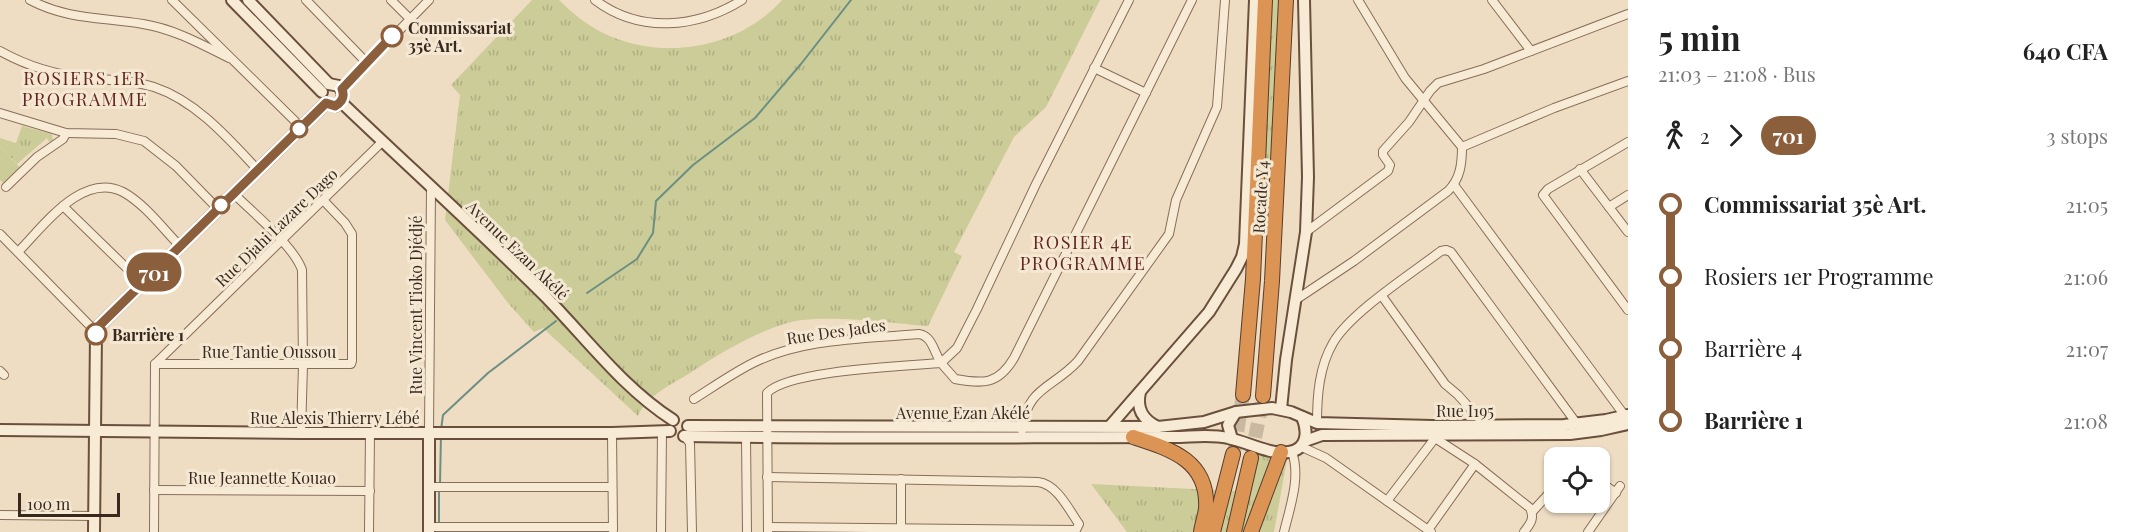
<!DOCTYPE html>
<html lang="en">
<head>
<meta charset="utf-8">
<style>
	body { margin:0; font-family:"Playfair Display",serif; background:#f6f6f6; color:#222; height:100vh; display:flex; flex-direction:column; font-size:22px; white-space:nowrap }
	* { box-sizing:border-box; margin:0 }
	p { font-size:20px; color:#767676 }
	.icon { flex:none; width:33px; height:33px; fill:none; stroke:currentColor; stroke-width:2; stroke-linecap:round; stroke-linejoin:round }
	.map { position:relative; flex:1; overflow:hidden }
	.panel { display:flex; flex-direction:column; background:#fff; width:510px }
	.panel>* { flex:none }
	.badge { padding:0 12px; border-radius:20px; font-size:21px; line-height:39px }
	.buttons { position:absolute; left:1544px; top:447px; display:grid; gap:12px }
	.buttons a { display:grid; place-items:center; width:66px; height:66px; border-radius:12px; background:#fff; box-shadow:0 2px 4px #0004; font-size:30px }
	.scale { position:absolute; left:18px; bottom:15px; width:102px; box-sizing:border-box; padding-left:6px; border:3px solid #38281e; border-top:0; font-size:16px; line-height:21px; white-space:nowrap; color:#38281e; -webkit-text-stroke:4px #f5e8d3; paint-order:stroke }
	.map>.badge { position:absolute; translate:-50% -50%; box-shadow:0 0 0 3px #fff }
	.legs { display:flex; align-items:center; gap:9px; height:66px; padding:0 30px; font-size:20px }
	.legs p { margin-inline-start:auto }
	.overview { display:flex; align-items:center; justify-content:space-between; height:102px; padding:0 30px }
	h1 { font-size:33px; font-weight:700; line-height:45px }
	ul { padding:0 30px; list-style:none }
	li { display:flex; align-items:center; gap:21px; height:72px; font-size:22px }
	li i { display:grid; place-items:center; width:9px; height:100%; margin:0 8px; background:currentColor }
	li i::after { content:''; width:15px; height:15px; margin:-8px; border:4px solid; border-radius:50%; background:#fff }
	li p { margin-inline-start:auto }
	li:first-child i { background:linear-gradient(#0000 50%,currentColor 0) }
	li:last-child i { background:linear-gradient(currentColor 50%,#0000 0) }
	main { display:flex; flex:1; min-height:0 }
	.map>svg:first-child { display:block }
</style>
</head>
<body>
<main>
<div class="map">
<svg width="1628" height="532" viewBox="0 0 1628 532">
	<defs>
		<pattern id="grass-tufts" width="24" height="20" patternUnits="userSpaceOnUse" patternTransform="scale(1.5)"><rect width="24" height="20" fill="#cbcc97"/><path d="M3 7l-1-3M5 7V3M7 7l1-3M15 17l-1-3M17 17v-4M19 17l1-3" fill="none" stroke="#afaf82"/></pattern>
	</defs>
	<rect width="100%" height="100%" fill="#eeddc3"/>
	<g fill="url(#grass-tufts)">
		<path d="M532 0H559C574 15 592 29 612 37 669 60 740 47 782 0H1100L1046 107 1014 137 954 252 962 256 928 326C890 323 822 313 787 323 752 334 720 353 690 373 671 385 647 395 638 416L543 328 534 332 508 303 445 220 460 95 451 85Z"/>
		<path d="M1251 0H1289L1270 219 1240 246Z"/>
		<path d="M22 126 52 134 53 141 50 143 47 138 17 164 0 146V138L16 143Z"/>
		<path d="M1254 452 1287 459 1274 532H1127L1091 484 1235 491Z"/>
	</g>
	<path fill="#cbcc97" d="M0 146 22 170 6 186 0 180Z"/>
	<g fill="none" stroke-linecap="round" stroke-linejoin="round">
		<g stroke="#6c8f83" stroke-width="2">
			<path d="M587 293 637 259 653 233 656 201 693 165 755 118 801 64 851 0"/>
			<path d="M441 430 443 415 488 373 556 321"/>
			<path d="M440 484 441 435"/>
			<path d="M439 532V489"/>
		</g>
		<g stroke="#cab9a2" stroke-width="14" stroke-dasharray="14 7" stroke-linecap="butt">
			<path d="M1234 452 1243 395"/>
			<path d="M1251 458 1263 398"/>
		</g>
		<g stroke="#886e5a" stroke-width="10">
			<g id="street">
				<path d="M30 0C68 20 102 17 143 24 174 29 201 44 229 58"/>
				<path d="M172 0 301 127"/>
				<path d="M306 0 367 63"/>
				<path d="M391 0 410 19"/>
				<path d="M595 0C640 34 697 28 742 0"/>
				<path d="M1492 0 1531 51"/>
				<path d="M0 51C27 66 56 75 87 78 109 80 132 80 154 87 196 101 228 138 257 169"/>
				<path d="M1094 68 1146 93"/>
				<path d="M342 89 429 0"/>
				<path d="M0 113 66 133 116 134 144 141 176 166 218 209"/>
				<path d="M1628 142 1548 189 1543 195 1628 310"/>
				<path d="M1462 147 1554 108 1628 81"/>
				<path d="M1580 169 1628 232"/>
				<path d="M1454 185 1625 416"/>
				<path d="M6 187 37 157 63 139 66 133"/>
				<path d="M233 193C252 212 294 246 302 270L303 365 301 433"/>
				<path d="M63 206 142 283"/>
				<path d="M1609 207 1628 195"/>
				<path d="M1306 232 1388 171 1390 165 1383 155V151L1409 122 1430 91 1438 83 1484 69 1628 14"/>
				<path d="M0 234 96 332"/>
				<path d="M18 252C43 227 82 171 123 192 145 204 163 229 180 246"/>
				<path d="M1382 296 1445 384 1458 395 1485 425"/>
				<path d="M1297 299 1354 261 1448 191C1460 179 1462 165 1462 147L1405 78 1358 0"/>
				<path d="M155 364H351L352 361V234L345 223 324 201"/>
				<path d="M0 371 4 375"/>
				<path d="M694 399C713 387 733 373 753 363 803 338 864 339 919 334 933 336 934 354 942 364 946 369 951 374 955 379 983 384 998 385 1014 358L1192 0"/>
				<path d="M1317 423C1317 396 1319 367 1333 343 1350 313 1412 273 1441 251L1446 250 1451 252 1577 424"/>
				<path d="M1022 430C1027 387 1052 389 1078 361L1169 234 1176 200 1217 107 1225 0"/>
				<path d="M429 432 431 187"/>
				<path d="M1433 432 1435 438 1475 464 1530 508C1535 519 1530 524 1524 532"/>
				<path d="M612 433 613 530"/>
				<path d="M684 436 690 443 692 532"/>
				<path d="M746 437 747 532"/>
				<path d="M1302 447 1326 458 1431 532"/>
				<path d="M767 477 1038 482C1057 484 1069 510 1079 524L1076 530 768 527"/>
				<path d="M1599 481 1616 493"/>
				<path d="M430 487H611"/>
				<path d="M154 490 370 491"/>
				<path d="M1387 501 1435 438"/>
				<path d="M1532 512 1554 488"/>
				<path d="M0 515 94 516"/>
				<path d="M429 527H613"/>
				<path d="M901 530V479"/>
				<path d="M1428 530 1475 464"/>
				<path d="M154 532 155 364 382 142"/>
				<path d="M369 532 370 433"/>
				<path d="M661 532 662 431"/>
				<path d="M768 532 767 393C788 370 906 366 941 363L957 348 977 309 1036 184 1129 0"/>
				<path d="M1284 532C1290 507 1301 477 1292 452"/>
				<path d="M1588 532 1620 486"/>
			</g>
		</g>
		<g stroke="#6a4f3d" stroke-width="14">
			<g id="secondary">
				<path d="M232 0 322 92"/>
				<path d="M248 0 329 84"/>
				<path d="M329 84 339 86 343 93 342 101 335 106"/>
				<path d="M341 102C409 167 479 230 546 297 587 339 623 388 673 420"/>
				<path d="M1140 392C1136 409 1143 420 1158 427"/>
				<path d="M1281 409 1286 360 1306 232 1308 177 1304 0"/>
				<path d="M688 426 1158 427 1204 422 1236 412 1272 408 1291 412 1317 423 1432 426 1564 425 1606 420 1628 415"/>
				<path d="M1110 426 1209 312 1236 269 1242 257 1245 244 1255 0"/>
				<path d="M0 430 301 433H612L670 431"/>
				<path d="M684 436C847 439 1010 437 1174 437 1191 437 1211 434 1228 438 1248 442 1269 455 1289 452 1308 449 1308 431 1302 417"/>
				<path d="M1232 439 1228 425 1236 412"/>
				<path d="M1305 441 1322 435 1570 434 1601 430 1628 424"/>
				<path d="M94 532 96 332 98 327 326 103"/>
				<path d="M429 532V432"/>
			</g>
		</g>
		<g stroke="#563d2e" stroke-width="16">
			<g id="highway">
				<path d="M1243 395 1253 279 1265 0"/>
				<path d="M1263 396 1272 281 1286 0"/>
				<path d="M1133 437C1170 449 1209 460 1206 509 1205 516 1202 525 1201 532"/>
				<path d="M1213 532 1233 454"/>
				<path d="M1234 532 1251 458"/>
				<path d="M1251 532 1281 452"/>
			</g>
		</g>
		<use href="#street" stroke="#f8ebd6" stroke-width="8"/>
		<use href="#secondary" stroke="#f8ebd6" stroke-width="10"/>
		<use href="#highway" stroke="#dc9454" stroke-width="14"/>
	</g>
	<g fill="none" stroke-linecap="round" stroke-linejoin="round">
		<g stroke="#fff" stroke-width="14">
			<path id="line-1" d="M96 334 100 325 326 103 335 106C342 102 345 97 342 89L392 36"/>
		</g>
		<use href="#line-1" stroke="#8b5e3c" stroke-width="9"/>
	</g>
	<g fill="#fff" stroke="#8b5e3c" stroke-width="3">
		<circle cx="392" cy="36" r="10"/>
		<circle cx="299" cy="129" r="8"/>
		<circle cx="221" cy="205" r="8"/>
		<circle cx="96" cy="334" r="10"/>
	</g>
	<g text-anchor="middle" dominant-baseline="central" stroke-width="6" stroke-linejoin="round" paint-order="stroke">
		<g font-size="16" font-weight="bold" fill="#38281e" stroke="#f5e8d3" text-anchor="start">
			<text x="408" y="27">Commissariat<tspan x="408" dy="18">35è Art.</tspan></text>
			<text x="112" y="334">Barrière 1</text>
		</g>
		<g font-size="16" fill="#38281e" stroke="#f5e8d3">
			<text transform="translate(1260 197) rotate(-87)">Rocade Y4</text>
			<text transform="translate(276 227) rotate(-44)">Rue Djahi Lazare Dago</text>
			<text transform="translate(518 250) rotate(44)">Avenue Ezan Akélé</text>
			<text transform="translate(415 305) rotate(-90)">Rue Vincent Tioko Djédjé</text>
			<text transform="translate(836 331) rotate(-8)">Rue Des Jades</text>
			<text x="269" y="351">Rue Tantie Oussou</text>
			<text x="1465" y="410">Rue I195</text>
			<text x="963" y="412">Avenue Ezan Akélé</text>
			<text x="335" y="417">Rue Alexis Thierry Lébé</text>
			<text x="262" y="477">Rue Jeannette Kouao</text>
		</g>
		<g font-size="18" letter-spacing="1.5" fill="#64261e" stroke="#f5e8d3">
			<text x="85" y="78">ROSIERS 1ER<tspan x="85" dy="21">PROGRAMME</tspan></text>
			<text x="1083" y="242">ROSIER 4E<tspan x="1083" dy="21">PROGRAMME</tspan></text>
		</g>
	</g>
</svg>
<div class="buttons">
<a><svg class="icon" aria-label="locate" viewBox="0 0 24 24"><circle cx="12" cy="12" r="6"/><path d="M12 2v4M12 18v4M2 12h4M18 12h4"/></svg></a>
</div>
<div class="scale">100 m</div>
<b class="badge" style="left:154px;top:272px;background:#8b5e3c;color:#fff">701</b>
</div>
<section class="panel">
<div class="overview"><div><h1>5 min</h1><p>21:03 – 21:08 · Bus</p></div><b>640 CFA</b></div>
<div class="legs"><svg class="icon" aria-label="walk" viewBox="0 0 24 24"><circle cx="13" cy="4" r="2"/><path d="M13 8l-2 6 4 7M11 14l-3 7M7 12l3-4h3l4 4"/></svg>2<svg class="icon" aria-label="forward" viewBox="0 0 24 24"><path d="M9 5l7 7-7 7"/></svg><b class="badge" style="background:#8b5e3c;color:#fff">701</b><p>3 stops</p></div>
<ul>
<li><i style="color:#8b5e3c"></i><b>Commissariat 35è Art.</b><p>21:05</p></li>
<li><i style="color:#8b5e3c"></i><span>Rosiers 1er Programme</span><p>21:06</p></li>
<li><i style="color:#8b5e3c"></i><span>Barrière 4</span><p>21:07</p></li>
<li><i style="color:#8b5e3c"></i><b>Barrière 1</b><p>21:08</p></li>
</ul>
</section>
</main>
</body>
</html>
